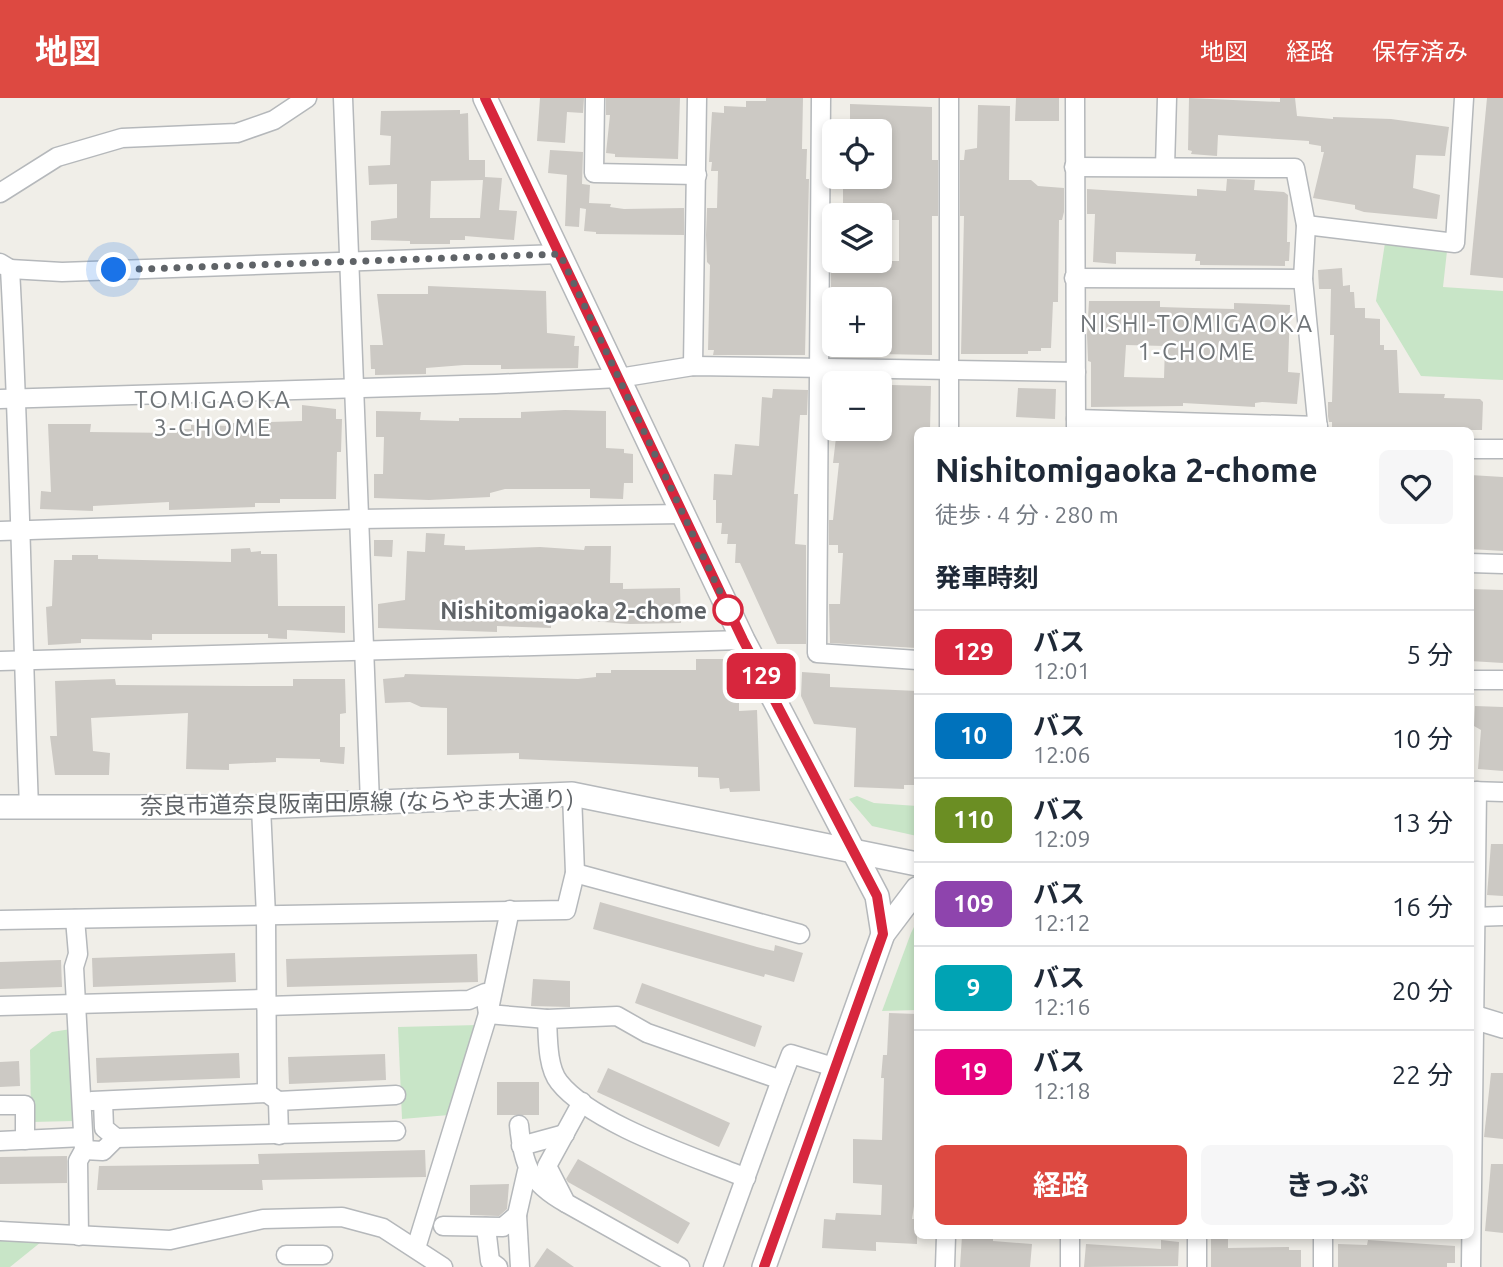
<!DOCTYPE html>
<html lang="ja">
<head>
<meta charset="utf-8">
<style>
	body { margin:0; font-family:Ubuntu,"Noto Sans JP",sans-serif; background:#f6f6f7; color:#1f2937; height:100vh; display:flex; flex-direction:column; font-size:26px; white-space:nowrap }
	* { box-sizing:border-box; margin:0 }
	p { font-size:23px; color:#747a83 }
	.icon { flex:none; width:38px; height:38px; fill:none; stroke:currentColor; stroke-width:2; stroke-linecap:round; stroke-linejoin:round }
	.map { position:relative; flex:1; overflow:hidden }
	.details { position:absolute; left:914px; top:329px; width:560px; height:812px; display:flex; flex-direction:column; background:#fff; border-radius:10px; box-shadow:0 4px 10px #0003 }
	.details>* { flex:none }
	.badge { padding:0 14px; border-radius:10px; font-size:24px; line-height:46px }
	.controls { position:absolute; left:822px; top:21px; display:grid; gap:14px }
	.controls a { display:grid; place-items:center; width:70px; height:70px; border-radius:10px; background:#fff; box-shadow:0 4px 10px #0003; font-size:35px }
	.you { position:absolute; width:35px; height:35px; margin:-18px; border:5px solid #fff; border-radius:50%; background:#1a73e8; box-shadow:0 0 0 10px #1a73e833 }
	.map>.badge { position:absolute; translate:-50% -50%; box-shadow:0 0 0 4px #fff }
	h2 { padding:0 21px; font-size:26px; line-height:63px }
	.round { display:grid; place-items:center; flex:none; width:74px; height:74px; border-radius:10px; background:#f6f6f7 }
	.head { display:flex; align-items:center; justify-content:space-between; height:119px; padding:0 21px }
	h1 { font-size:33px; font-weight:700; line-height:52px }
	.button { display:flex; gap:14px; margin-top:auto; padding:14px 21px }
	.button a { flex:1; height:80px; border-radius:10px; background:#dd4941; color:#fff; font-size:28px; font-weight:700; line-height:80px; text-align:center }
	.button a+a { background:#f6f6f7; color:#1f2937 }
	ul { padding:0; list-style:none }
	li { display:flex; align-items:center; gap:21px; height:84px; padding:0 21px; border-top:2px solid #e0e1e3 }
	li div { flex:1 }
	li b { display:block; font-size:26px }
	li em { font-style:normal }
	li .badge { min-width:77px; font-weight:700; text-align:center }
	header { display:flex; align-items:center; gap:42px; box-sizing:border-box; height:98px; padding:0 35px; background:#dd4941; color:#fff }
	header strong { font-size:33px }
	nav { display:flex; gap:38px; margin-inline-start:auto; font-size:24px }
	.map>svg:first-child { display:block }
</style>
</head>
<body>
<header>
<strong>地図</strong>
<nav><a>地図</a><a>経路</a><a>保存済み</a></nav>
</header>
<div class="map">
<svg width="1503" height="1169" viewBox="0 0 1503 1169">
	<rect width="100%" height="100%" fill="#f0eee8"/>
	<g fill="#c8e5c7">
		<path d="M1385 145 1447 153 1443 189 1503 193V282L1421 278 1376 203Z"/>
		<path d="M857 698 874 705 917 708V738L872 728 849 701Z"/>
		<path d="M917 823V912L882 913 911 835Z"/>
		<path d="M478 927 449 1017 402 1021 398 929Z"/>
		<path d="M71 931 74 1023 31 1024 30 952 52 934Z"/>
		<path d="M0 1141 41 1144 10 1169H0Z"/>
	</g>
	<g fill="#ccc9c4" fill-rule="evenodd">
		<path d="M540 0H584L583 15 567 14 565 45 537 43Z"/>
		<path d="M606 0H680L678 61 615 59V56L606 55 610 17H606Z"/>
		<path d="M766 0H803L802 51H807L806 81H809L805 257H713L714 252H708L710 167 707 164 706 137 707 110H717L718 73H711L712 64H709L712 14 724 15V8L746 9V3H766Z"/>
		<path d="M1016 0H1059V23H1015Z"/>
		<path d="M1189 0 1280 4V0H1295L1297 18 1333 21V19L1391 21 1449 29 1445 58 1416 57 1413 90 1440 97 1437 121 1364 114 1355 111V107L1313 100 1324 54H1321V48L1309 46V43L1218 37 1217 58 1191 56 1192 53 1188 52Z"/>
		<path d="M1487 0H1503V180L1470 177Z"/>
		<path d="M850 6 932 9V62H938V118H932V257L880 256V201H831V163H899V122H890V117H856V114H847V106L843 107V88H880V32H850Z"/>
		<path d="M978 7 1010 8 1009 82H1031L1038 88 1064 90V114L1062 122H1059L1058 204H1053L1051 250H1041V253H1028V256H961L964 118H960V62H964L965 52 977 50Z"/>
		<path d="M460 12V16L468 15 469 62H485V79L502 80 499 112 517 113 514 142 465 138V142H450V146H410V143L371 142V123L397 120V86L369 87 368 68 390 67 391 38 380 37 381 13ZM483 82 480 120H430L431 83Z"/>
		<path d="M550 52 583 54 582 86 590 87 589 105 611 106 610 109 624 111 684 110V137L596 136V134L584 133 586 111 580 110 579 129 565 128 567 77 548 75Z"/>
		<path d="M1227 81 1255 82 1254 92 1284 94 1288 97 1287 144H1290L1289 163H1285V168L1200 167V163H1195L1196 156 1116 154V166L1093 164 1095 116H1087V91L1197 98V91L1226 93Z"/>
		<path d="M1342 170 1343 188 1350 187V194H1354L1355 210H1365V220L1380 221V247H1384V252H1397L1399 295 1445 296 1444 300 1480 301 1483 304 1482 332H1332V324H1329L1328 318V304H1332L1334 237H1330L1331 191H1319L1318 172Z"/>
		<path d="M428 188 546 193 547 235 575 238 574 248H579L578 270 501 271V267H464L426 270V276L375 277V271H371L370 247H383L377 196H428Z"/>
		<path d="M1089 203H1160V209L1193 210 1234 211V205L1290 207 1288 274 1300 275 1297 306 1262 304 1255 305V309L1183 305V308L1091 309V264L1088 263 1087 237ZM1126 247 1165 248 1164 280 1124 279Z"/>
		<path d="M891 287 931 288 930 332H917V550L830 545 829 506H840L843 455H838V447H829V422H833L839 365H833L837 331 887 334Z"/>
		<path d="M1018 290 1056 291 1055 321 1016 319Z"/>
		<path d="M773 291 808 292 807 317H800L794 396H798L795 446 806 447V546H777L740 465H735L736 446H727L728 436H721L722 425H716V402H713L714 376 732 377 735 346 759 348 762 299 772 300Z"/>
		<path d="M302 307 336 311V321H342L341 354H337L336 401H280V405H255V409L169 412V404L93 408V413L40 411 41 393 51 394 48 326H91L90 334 177 335V331H191V327L233 328V325L302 323Z"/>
		<path d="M565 312 606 313V350L624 351V355L633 356V385H624L623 401 590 400V391H505L490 395V399L429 402 374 400V376H383L384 339H376V313L421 314 420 322 459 323V320H521V314Z"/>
		<path d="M1470 377 1503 379V453L1470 451Z"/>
		<path d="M426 435 445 436 444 447 465 448V452L540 449 584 452 585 448H611L610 485H623V491L680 490 681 525 630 526 551 520V530L497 528V534L378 530V506L405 502 407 453 425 454Z"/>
		<path d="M374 442H393L392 459 374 458Z"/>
		<path d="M250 450 251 454 261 453V456H277L278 508H345V535L287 532V541L268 540V536H152V542L81 541V545L48 547 46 509 52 508 54 462H72V457H98V461L231 464V451Z"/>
		<path d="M1470 491 1503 492V565L1470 563Z"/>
		<path d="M696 561H733V585H739V613L757 612 760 693 730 694 729 690 720 691 719 680 698 679V669L519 661V655L447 657V610L421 609 410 604 385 605 383 581 404 579 405 576 578 581 596 579V575H611V572H696Z"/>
		<path d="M802 574 830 576V589L917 593V687H904V691L854 689 856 630 814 626 801 598Z"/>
		<path d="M115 581 116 587 250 588H293V581H345L346 615 340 616V649H345L344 666 320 664V661L276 660V664L229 666V672L186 671 188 615 91 620 93 653 110 655 109 677H55L50 638H57L55 583Z"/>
		<path d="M1475 608 1503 609V673L1478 671 1481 632 1474 628Z"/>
		<path d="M1491 746H1503V798L1487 797Z"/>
		<path d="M600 804 757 849 774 853 775 847 803 855 794 884 765 876 764 879 593 831Z"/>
		<path d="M235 855 236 884 93 889 92 860Z"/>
		<path d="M477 856 478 884 287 889 286 861Z"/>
		<path d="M61 862 62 889 0 891V864Z"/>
		<path d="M533 881 570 883V909L531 908Z"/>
		<path d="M642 885 762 928 755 949 635 905Z"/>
		<path d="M889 915 917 916V1089L912 1121H917V1146L876 1144V1153L822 1150 824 1121 835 1122 836 1115 881 1117 882 1087 853 1085V1041L882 1042 884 980H881L883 957H887Z"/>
		<path d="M239 955 240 980 97 985 96 960Z"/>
		<path d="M385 956 386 982 289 986 288 959Z"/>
		<path d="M19 963 20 988 0 989V964Z"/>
		<path d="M608 970 730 1025 719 1049 597 994Z"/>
		<path d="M1491 975H1503V1041L1484 1039Z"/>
		<rect x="497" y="984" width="42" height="33"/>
		<path d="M425 1052 426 1079 262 1082 263 1092H97L99 1068 259 1066 258 1056Z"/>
		<path d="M67 1058V1085L0 1086V1059Z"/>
		<path d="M578 1061 690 1125 678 1146 568 1084 566 1081Z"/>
		<path d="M1491 1066H1503V1135L1485 1133Z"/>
		<path d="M509 1086 507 1111 499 1118 470 1117V1087Z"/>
		<path d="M962 1138H993V1143L1032 1146 1030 1169H960Z"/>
		<path d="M1211 1138H1228V1150L1289 1149V1152H1301V1169H1211Z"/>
		<path d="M1161 1142 1179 1144 1178 1168 1084 1169 1086 1146 1161 1151Z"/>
		<path d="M1368 1142 1455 1148V1165H1447V1169H1338V1146L1367 1147Z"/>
		<path d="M547 1150 574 1169H534Z"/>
	</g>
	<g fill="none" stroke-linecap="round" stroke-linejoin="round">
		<g stroke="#b5b8bb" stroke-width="21">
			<g id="minor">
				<path d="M343 0 370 705"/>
				<path d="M595 0 594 75 697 77"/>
				<path d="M821 0 817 555 917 562"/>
				<path d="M949 0V332"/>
				<path d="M1075 0 1076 332"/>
				<path d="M1074 69 1295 70 1306 127 1303 181 1318 332"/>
				<path d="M1165 69 1167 0"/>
				<path d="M0 95 57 59 122 40 237 35 274 22 307 0"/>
				<path d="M1306 127 1455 145 1464 0"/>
				<path d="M0 165 10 171C20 350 22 530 29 709"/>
				<path d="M10 171 62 174 560 156"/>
				<path d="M1074 180 1303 181"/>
				<path d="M693 268 697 0"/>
				<path d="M0 301 496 286 619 280 693 268 1076 274"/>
				<path d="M1076 321 1318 328"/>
				<path d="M1470 351H1503"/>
				<path d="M0 433 359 421 682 416"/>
				<path d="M1470 465 1503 466"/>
				<path d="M0 563 743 542"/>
				<path d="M1470 582H1503"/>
				<path d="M1470 693 1503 694"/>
				<path d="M261 709 266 818 267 995 278 1003 279 1037"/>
				<path d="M575 775 800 836"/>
				<path d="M1473 819 1503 818"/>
				<path d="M75 821 78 856 74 869 84 1052 78 1063 79 1138"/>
				<path d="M0 822 566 812 575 775 572 696"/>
				<path d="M0 908 265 901"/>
				<path d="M266 908 469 902 485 895 488 916 547 921 617 918 647 935 781 982 791 956 837 970"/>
				<path d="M547 921C548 939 547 969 559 984 592 1026 695 1059 746 1080"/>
				<path d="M92 1003 267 995"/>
				<path d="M103 1003 104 1030 116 1040 396 1033"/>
				<path d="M278 1003 396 997"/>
				<path d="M582 1004 547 1068 566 1105 680 1169"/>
				<path d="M0 1007H25V1042"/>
				<path d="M519 1027C523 1068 530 1085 566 1105"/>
				<path d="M0 1043 83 1039"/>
				<path d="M521 1048 565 1036"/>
				<path d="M84 1052 103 1053 116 1040"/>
				<path d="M517 1117 520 1169"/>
				<path d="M443 1128 503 1129 517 1117 527 1073"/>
				<path d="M486 1129 490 1163 498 1169"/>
				<path d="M0 1133 170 1142 263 1121 342 1119 383 1130 443 1169"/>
				<path d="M416 1150 488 916 510 812"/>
				<path d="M286 1157H323"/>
				<path d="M713 1169 781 982"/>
				<path d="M945 1169 946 1138"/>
				<path d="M1070 1169V1138"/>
				<path d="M1197 1169V1138"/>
				<path d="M1323 1169V1138"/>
				<path d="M1471 1169 1477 693"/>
			</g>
		</g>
		<g stroke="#b5b8bb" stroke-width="26">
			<g id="tertiary">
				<path d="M485 0 743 542 877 798 883 836"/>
				<path d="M0 709H261L572 696 917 766"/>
				<path d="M1470 918 1503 928"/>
				<path d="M764 1169 883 836 917 791"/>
			</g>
		</g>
		<use href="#minor" stroke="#fff" stroke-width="18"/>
		<use href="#tertiary" stroke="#fff" stroke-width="23"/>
	</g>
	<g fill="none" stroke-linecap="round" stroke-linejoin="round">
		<g stroke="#fff" stroke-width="16">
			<path id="line" d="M485 0 743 542 877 798 883 836 764 1169"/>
		</g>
		<use href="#line" stroke="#d7263d" stroke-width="10"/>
		<path stroke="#5f6367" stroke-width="7" stroke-dasharray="0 12.6" d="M114 172 560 156 731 517 728 512"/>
	</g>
	<circle fill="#fff" stroke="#d7263d" stroke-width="3.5" cx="728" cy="512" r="14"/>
	<g text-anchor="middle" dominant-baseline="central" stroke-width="5" stroke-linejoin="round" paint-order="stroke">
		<g font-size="23" font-weight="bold" fill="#5f6367" stroke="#fff" text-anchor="end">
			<text x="707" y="512">Nishitomigaoka 2-chome</text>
		</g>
		<g font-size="23" fill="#5f6367" stroke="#fff">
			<text transform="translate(357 704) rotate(-1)">奈良市道奈良阪南田原線 (ならやま大通り)</text>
		</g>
		<g font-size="24" letter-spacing="2" fill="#707579" stroke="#fff">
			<text x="1197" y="225">NISHI-TOMIGAOKA<tspan x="1197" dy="28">1-CHOME</tspan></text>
			<text x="213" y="301">TOMIGAOKA<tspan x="213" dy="28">3-CHOME</tspan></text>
		</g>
	</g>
</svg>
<div class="controls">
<a><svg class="icon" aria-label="locate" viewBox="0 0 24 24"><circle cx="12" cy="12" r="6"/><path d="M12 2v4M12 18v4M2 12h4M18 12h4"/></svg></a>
<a><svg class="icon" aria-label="layers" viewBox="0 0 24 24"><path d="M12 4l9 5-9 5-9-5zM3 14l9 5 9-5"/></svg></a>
<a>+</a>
<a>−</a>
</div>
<div class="you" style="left:114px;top:172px"></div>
<b class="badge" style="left:761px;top:578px;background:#d7263d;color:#fff">129</b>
<section class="details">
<div class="head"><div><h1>Nishitomigaoka 2-chome</h1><p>徒歩 · 4 分 · 280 m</p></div><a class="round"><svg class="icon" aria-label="heart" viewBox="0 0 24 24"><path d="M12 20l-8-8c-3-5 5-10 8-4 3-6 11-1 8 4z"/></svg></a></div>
<h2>発車時刻</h2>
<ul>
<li><span class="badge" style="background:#d7263d;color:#fff">129</span><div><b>バス</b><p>12:01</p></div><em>5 分</em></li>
<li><span class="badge" style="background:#0072bc;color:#fff">10</span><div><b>バス</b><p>12:06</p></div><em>10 分</em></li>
<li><span class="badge" style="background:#6b8e23;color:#fff">110</span><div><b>バス</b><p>12:09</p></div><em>13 分</em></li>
<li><span class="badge" style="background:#8e44ad;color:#fff">109</span><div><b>バス</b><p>12:12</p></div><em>16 分</em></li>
<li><span class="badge" style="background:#00a3b4;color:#fff">9</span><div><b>バス</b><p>12:16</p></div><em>20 分</em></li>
<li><span class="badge" style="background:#e6007e;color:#fff">19</span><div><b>バス</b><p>12:18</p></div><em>22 分</em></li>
</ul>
<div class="button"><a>経路</a><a>きっぷ</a></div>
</section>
</div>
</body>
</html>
